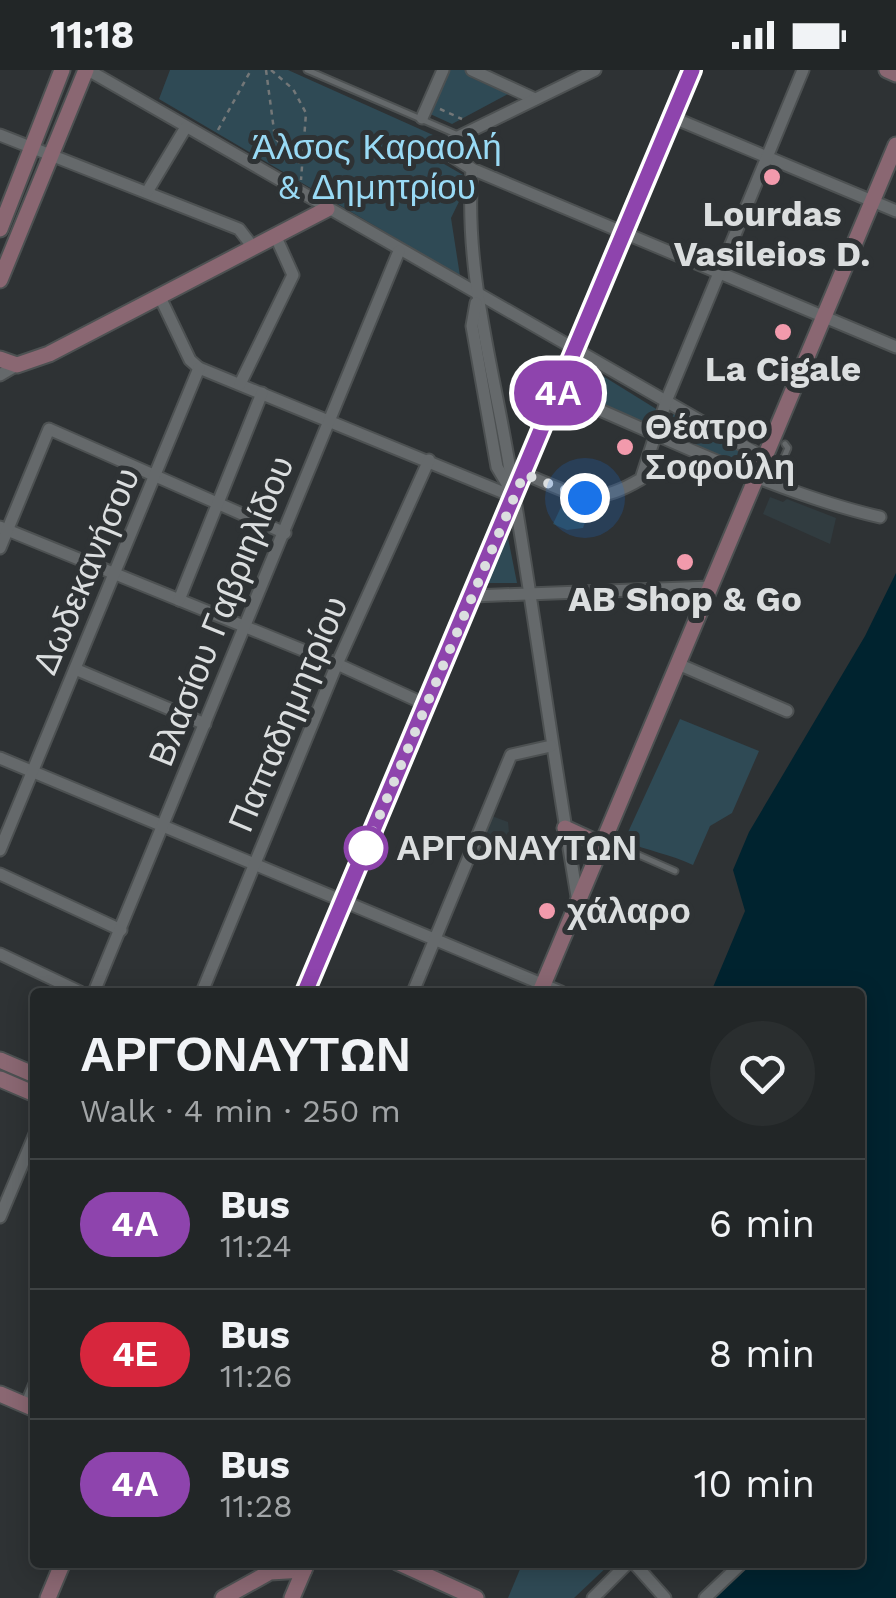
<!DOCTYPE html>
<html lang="en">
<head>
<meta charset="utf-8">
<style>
	body { margin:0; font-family:"Work Sans",sans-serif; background:#2a2e2f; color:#f1f3f6; height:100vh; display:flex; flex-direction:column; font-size:38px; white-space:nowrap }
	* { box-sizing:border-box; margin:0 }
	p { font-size:32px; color:#a2a5a7 }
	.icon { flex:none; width:55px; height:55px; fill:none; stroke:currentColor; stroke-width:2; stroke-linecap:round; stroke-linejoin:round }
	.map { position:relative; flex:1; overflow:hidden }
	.details { position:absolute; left:30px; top:918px; width:835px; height:580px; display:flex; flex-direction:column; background:#222627; border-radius:10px; box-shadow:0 5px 25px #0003,0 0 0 2px #3f4344 }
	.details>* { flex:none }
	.badge { padding:0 20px; border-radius:32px; font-size:35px; line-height:65px }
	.you { position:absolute; width:50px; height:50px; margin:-25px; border:8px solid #fff; border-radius:50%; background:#1a73e8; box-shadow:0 0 0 15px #1a73e833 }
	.map>.badge { position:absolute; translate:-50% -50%; box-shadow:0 0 0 5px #fff }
	.round { display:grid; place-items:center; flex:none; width:105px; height:105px; border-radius:52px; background:#2a2e2f }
	.summary { display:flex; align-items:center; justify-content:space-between; height:170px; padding:0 50px }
	h1 { font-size:48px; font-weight:700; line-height:75px }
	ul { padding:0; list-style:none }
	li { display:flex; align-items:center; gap:30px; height:130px; padding:0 50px; border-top:2px solid #3f4344 }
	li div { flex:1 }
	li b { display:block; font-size:38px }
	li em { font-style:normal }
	li .badge { min-width:110px; font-weight:700; text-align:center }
	.status { display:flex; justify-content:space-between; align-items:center; height:70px; padding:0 50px; background:#222627; direction:ltr }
	.status svg { height:28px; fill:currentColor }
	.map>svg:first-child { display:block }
</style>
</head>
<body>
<div class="status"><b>11:18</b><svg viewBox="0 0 49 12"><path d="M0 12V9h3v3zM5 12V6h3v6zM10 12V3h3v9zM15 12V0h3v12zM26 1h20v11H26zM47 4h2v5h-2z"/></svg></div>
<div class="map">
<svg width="896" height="1528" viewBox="0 0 896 1528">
	<rect width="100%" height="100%" fill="#2e3234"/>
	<g fill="#313c40">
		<path d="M770 427 783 432 787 429 836 448 830 474 763 444Z"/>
		<path d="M489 745 508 752 512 793 475 776Z"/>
	</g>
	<g fill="#2f4a55">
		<path d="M170 0H288L433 65 427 73 432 87 470 109 451 148 460 206 159 29Z"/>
		<path d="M447 0H466L472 8 508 24 452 54 428 43Z"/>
		<path d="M582 293 661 342 656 358 569 325Z"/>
		<path d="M674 343 745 382 739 395 666 363Z"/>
		<path d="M567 424 591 436 583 458 567 460 553 454Z"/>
		<path d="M507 463 517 513H485H486Z"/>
		<path d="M680 649 759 681 732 743 710 756 693 795C670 784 648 781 624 771Z"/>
		<path d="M523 1492H611V1493L574 1528H508Z"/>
	</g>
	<path fill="#00232f" d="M896 503V1528H702L742 1493 860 1492V922H711L745 841 733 800 749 762 865 566Z"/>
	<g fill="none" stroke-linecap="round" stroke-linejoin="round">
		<g stroke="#4d5152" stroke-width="9">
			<g id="lane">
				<path d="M307 0 458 65"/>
				<path d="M773 412 788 378 785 374"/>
				<path d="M605 776 625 779 675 801"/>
			</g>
		</g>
		<g stroke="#4d5152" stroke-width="15">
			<g id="street">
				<path d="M88 0 765 388"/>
				<path d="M472 0 535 29"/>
				<path d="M595 0 448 72 447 83 472 99 896 277"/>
				<path d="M422 48 443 0"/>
				<path d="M674 48 896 141"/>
				<path d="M0 65 239 159 253 177"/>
				<path d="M472 99C464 199 493 296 509 394 534 540 553 687 578 832"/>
				<path d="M147 122 186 57"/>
				<path d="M159 225 190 290 199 298 514 427"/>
				<path d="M476 233 472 256 497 397 510 419"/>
				<path d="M0 305 17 295"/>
				<path d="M240 314 293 205 275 165"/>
				<path d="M558 322C661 365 772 422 880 447"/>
				<path d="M524 404C575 424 589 440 641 409L667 329 803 0"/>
				<path d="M0 457 337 594 427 635"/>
				<path d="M0 478 49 359 285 463"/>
				<path d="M473 526 711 517"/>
				<path d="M179 530 262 323"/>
				<path d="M678 594 787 641"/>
				<path d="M75 599 205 654"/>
				<path d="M0 688 561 922"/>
				<path d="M0 780 199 298"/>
				<path d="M0 804 121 860"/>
				<path d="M0 884 80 922"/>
				<path d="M94 922 399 181"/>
				<path d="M202 922 337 594 429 390"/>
				<path d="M413 922 511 685 551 676"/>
				<path d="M0 1147 35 1064"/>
				<path d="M26 1335 35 1314"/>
				<path d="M633 1492 665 1528"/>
				<path d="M593 1528 629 1492"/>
				<path d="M705 1528 743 1492"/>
			</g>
		</g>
		<g stroke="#4d5152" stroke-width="19">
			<g id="secondary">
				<path d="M887 0 896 4"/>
				<path d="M0 159 62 0"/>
				<path d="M0 210 86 0"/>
				<path d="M0 289 17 295 49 284 327 139"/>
				<path d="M565 758 602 775"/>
				<path d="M305 922 692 0"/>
				<path d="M540 922 896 75"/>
				<path d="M0 990 35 1005"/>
				<path d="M0 1009 35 1024"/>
				<path d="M0 1324 35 1339"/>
				<path d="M397 1492 476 1528"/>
				<path d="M48 1528 63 1492"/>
				<path d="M223 1528 270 1502 304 1500"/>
				<path d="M292 1528 306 1495"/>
			</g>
		</g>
		<g stroke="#737778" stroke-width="2.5" stroke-dasharray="5 5" stroke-linecap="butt">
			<path d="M266 0 275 68 300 93"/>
			<path d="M271 0 293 19 306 43 301 110"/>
			<path d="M440 39 462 49"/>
			<path d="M218 60 251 0"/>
		</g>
		<use href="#lane" stroke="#65696b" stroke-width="5"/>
		<use href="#street" stroke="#65696b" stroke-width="11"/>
		<use href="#secondary" stroke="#8a6772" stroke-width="15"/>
	</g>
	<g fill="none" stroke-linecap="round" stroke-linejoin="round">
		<g stroke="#fff" stroke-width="22">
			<path id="line" d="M305 922 692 0"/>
		</g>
		<use href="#line" stroke="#8e44ad" stroke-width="15"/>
		<path stroke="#dbdedf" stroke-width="10" stroke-dasharray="0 18" d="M366 778 524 404 585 428"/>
	</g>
	<g fill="#f29aac" stroke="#2e3234" stroke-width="4">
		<circle cx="772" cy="107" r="10"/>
		<circle cx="783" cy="262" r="10"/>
		<circle cx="625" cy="377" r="10"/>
		<circle cx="685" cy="492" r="10"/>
		<circle cx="547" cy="841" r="10"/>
	</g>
	<circle fill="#fff" stroke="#8e44ad" stroke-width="5" cx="366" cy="778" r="20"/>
	<g text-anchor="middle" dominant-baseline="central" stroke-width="10" stroke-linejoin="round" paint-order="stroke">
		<g font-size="35" fill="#99daf5" stroke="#2e3234">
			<text x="377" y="77">Άλσος Καραολή<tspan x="377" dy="40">&amp; Δημητρίου</tspan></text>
		</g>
		<g font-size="35" font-weight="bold" fill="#dbdedf" stroke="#2e3234">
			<text x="772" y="144">Lourdas<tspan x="772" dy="40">Vasileios D.</tspan></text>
			<text x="783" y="299">La Cigale</text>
			<text x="645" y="357" text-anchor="start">Θέατρο<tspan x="645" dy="40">Σοφούλη</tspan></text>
			<text x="685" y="529">AB Shop &amp; Go</text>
			<text x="567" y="841" text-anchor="start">χάλαρο</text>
		</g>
		<g font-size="35" fill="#dbdedf" stroke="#2e3234">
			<text transform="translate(86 501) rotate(-67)">Δωδεκανήσου</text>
			<text transform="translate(221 541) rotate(-68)">Βλασίου Γαβριηλίδου</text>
			<text transform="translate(288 644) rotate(-67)">Παπαδημητρίου</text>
		</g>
		<g font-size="35" font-weight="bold" fill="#dbdedf" stroke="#2e3234" text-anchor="start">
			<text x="396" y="778">ΑΡΓΟΝΑΥΤΩΝ</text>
		</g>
	</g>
</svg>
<div class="you" style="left:585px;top:428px"></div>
<b class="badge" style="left:558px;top:323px;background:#8e44ad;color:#fff">4Α</b>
<section class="details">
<div class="summary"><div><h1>ΑΡΓΟΝΑΥΤΩΝ</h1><p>Walk · 4 min · 250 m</p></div><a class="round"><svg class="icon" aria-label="heart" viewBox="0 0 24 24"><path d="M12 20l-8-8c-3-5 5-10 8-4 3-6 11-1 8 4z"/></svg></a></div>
<ul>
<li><span class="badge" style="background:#8e44ad;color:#fff">4Α</span><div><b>Bus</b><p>11:24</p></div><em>6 min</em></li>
<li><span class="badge" style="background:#d7263d;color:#fff">4Ε</span><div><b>Bus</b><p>11:26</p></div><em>8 min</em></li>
<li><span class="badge" style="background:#8e44ad;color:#fff">4Α</span><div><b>Bus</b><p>11:28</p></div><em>10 min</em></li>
</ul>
</section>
</div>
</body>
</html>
